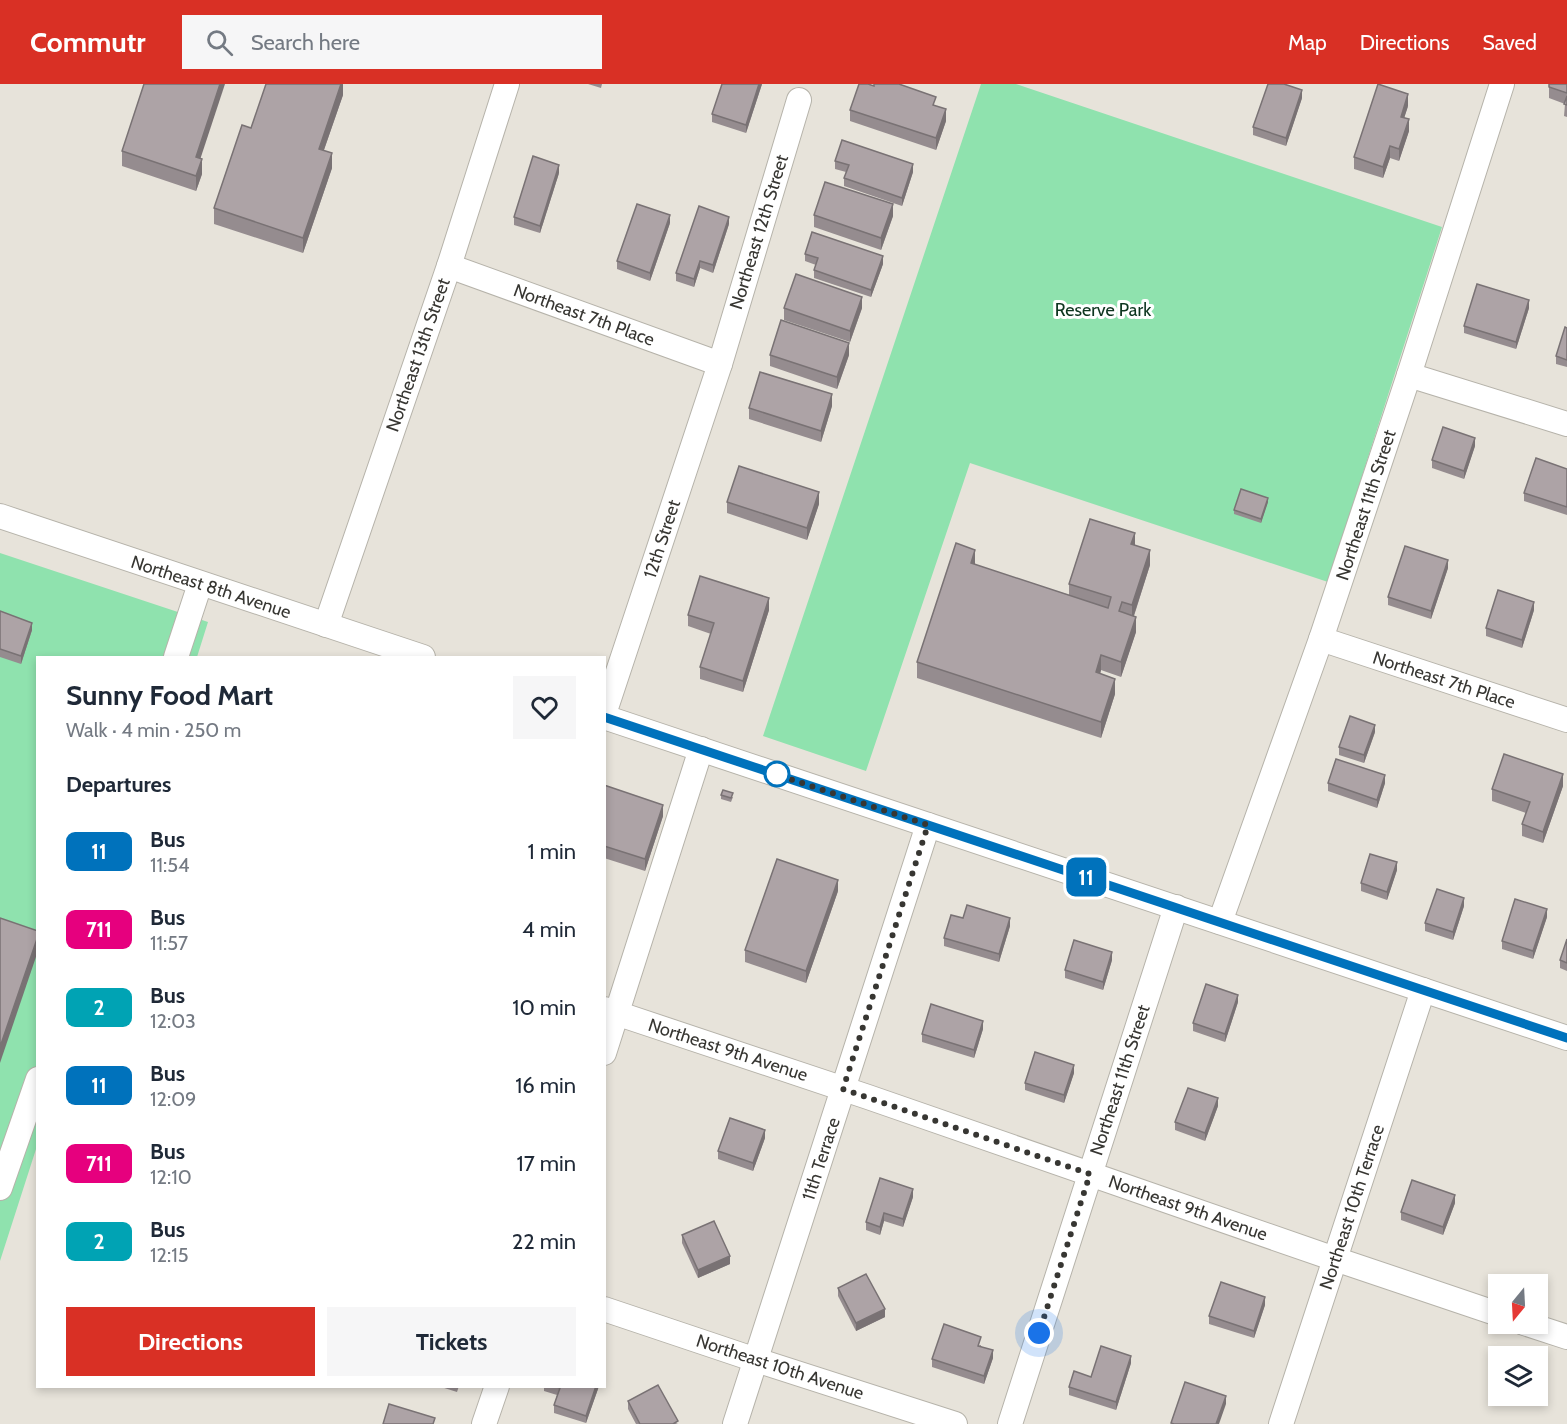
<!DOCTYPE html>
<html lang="en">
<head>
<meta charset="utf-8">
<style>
	body { margin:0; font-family:Cabin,sans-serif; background:#f6f6f7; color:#1f2937; height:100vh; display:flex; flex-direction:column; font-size:22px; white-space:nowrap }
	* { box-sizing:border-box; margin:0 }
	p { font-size:20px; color:#747a83 }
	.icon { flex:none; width:33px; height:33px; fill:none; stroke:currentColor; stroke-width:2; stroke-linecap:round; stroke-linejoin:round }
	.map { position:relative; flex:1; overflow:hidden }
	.details { position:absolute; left:36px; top:572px; width:570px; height:732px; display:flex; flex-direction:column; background:#fff; border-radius:0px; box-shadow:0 3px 9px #0003 }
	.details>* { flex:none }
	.badge { padding:0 12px; border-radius:9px; font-size:21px; line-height:39px }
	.needle { width:39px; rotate:198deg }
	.buttons { position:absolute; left:1488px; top:1190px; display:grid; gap:12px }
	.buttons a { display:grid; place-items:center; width:60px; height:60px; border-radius:0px; background:#fff; box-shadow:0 3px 9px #0003; font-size:30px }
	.you { position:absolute; width:30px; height:30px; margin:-15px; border:4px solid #fff; border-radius:50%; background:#1a73e8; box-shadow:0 0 0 9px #1a73e833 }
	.map>.badge { position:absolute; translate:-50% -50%; box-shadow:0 0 0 3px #fff }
	h2 { padding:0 30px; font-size:22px; line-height:54px }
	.round { display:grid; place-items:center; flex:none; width:63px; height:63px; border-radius:0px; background:#f6f6f7 }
	.head { display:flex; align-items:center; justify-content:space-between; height:102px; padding:0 30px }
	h1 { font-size:28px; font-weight:700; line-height:45px }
	.cta { display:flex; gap:12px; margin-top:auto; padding:12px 30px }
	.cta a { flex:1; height:69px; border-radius:0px; background:#d93025; color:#fff; font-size:24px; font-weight:700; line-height:69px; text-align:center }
	.cta a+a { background:#f6f6f7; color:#1f2937 }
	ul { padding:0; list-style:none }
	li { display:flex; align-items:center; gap:18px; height:78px; padding:0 30px }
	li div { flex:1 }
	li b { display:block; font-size:22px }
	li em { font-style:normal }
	li .badge { min-width:66px; font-weight:700; text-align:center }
	header { display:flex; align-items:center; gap:36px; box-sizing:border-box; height:84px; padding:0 30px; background:#d93025; color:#fff }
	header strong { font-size:28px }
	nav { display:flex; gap:33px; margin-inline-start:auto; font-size:21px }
	.search { width:420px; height:54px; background:#f6f6f7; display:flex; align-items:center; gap:15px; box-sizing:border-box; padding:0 21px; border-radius:0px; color:#747a83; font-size:22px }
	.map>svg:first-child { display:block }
</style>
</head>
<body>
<header>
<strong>Commutr</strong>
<div class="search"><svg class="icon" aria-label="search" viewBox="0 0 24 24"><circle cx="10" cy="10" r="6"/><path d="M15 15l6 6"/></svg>Search here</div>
<nav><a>Map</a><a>Directions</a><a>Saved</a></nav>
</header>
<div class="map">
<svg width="1567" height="1340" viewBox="0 0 1567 1340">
	<rect width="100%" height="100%" fill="#e7e3da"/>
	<g fill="#8fe2ae">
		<path d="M981 0H1016L1442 143 1328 498 970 379 866 687 763 652Z"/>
		<path d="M0 469 208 538 197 573H38L37 1062 0 1177Z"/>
	</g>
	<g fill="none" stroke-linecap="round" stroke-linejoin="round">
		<g stroke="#b6b3aa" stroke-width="26">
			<g id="minor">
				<path d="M449 182 720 280"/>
				<path d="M1409 291 1567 340"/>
				<path d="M0 432 423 573"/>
				<path d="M326 541 449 182 507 0"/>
				<path d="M1321 555 1567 636"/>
				<path d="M176 573 200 500"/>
				<path d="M604 630 720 280 799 16"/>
				<path d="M604 633 1567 954"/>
				<path d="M1220 838 1321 555 1409 291 1502 0"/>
				<path d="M604 925 868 1013 1335 1175 1498 1230"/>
				<path d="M604 969 701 665"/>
				<path d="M0 1104 38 995"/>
				<path d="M604 1225 756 1276 955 1340"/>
				<path d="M1524 1239 1567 1253"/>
				<path d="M484 1340 497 1302"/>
				<path d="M735 1340 928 741"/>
				<path d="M1010 1340 1176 823"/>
				<path d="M1281 1340 1423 906"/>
			</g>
		</g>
		<use href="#minor" stroke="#fff" stroke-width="24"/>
	</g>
	<g fill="#958c8f">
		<path d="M343 0V11L324 66 332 84 303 169 214 140V124L251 44Z"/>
		<path d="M588 0H602L601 4Z"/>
		<path d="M762 0 746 49 712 38V30Z"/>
		<path d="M1567 0V33L1564 32 1565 20 1549 14V3Z"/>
		<path d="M1302 14 1286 62 1253 51V43Z"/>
		<path d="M936 22 946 37 936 66 850 37V26Z"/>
		<path d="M1408 22 1404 34 1409 47 1399 77 1390 74 1383 94 1354 85V73Z"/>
		<path d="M122 67 200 74 202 90 196 107 122 82Z"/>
		<path d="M835 77 913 88 902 122 844 102V94L846 88 835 85Z"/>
		<path d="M559 89 540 149 514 141V133Z"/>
		<path d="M814 131 893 132 881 166 814 143Z"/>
		<path d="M670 139 650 197 617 185V177Z"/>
		<path d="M729 140 713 189 700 184 694 203 676 197V189Z"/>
		<path d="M805 170 883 180 871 213 814 194V186L816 181 805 177Z"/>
		<path d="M784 224H862L850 258 784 236Z"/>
		<path d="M1529 224 1516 265 1464 249V242Z"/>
		<path d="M1567 244V283L1556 280V272Z"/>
		<path d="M770 271H849L837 305 770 282Z"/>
		<path d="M832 322 821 358 749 335V324Z"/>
		<path d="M1475 362 1464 395 1432 384V376Z"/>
		<path d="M1567 385V431L1524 417V409Z"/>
		<path d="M727 418 819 420 807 456 727 429Z"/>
		<path d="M1268 418 1261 439 1234 430V426Z"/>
		<path d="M1135 461 1150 481 1134 532 1136 548 1121 593 1101 586 1100 590 1115 610 1101 654 917 594V578L975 481 1069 511V500Z"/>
		<path d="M1448 484 1431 535 1388 521V513Z"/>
		<path d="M769 526 743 608 700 595V583L711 550 688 542V531Z"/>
		<path d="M1534 526 1522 564 1486 552V544Z"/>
		<path d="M0 527 32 546 21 580 0 573Z"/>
		<path d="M1375 648 1364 679 1339 671V663Z"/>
		<path d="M1328 699H1385L1377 724 1328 707Z"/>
		<path d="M604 701 663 732 645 787 604 774Z"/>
		<path d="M1563 702 1543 759 1522 752V740L1526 729 1492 717V705Z"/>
		<path d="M721 711 733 713 731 718 721 715Z"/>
		<path d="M1397 786 1387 816 1361 807V799Z"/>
		<path d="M838 807 806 899 745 878V866Z"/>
		<path d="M1464 822 1453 856 1425 847V839Z"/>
		<path d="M1547 833 1533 875 1502 865V857Z"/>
		<path d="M963 834 1010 842 999 878 944 862V854Z"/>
		<path d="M1567 855V887L1560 884V876Z"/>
		<path d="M1112 876 1103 906 1065 894V886Z"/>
		<path d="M1238 918 1225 958 1193 947V939Z"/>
		<path d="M983 945 974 974 922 958V950Z"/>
		<path d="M1074 989 1064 1019 1025 1006V999Z"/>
		<path d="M1218 1022 1205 1057 1175 1046V1038Z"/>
		<path d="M765 1054 753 1087 718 1075V1067Z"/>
		<path d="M913 1113 903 1143 884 1137 880 1151 866 1146V1138Z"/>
		<path d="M1455 1119 1443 1151 1401 1136V1128Z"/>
		<path d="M682 1151 730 1180 698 1194 682 1159Z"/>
		<path d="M838 1204 885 1233 856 1247 838 1212Z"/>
		<path d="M1265 1221 1254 1254 1209 1240V1232Z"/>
		<path d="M981 1261V1262L993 1274 984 1300 932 1283V1275Z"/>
		<path d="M1131 1279 1116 1326 1069 1311V1303L1091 1293Z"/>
		<path d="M438 1302H459L457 1308Z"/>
		<path d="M544 1302H599L586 1339 554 1329V1321L557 1311 544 1307Z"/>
		<path d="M628 1317 678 1340H636L628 1325Z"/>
	</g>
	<g fill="#797274">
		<path d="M220 0H225L196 88V73Z"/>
		<path d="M341 0H343V11L319 80V65Z"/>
		<path d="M759 0H762L746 49V41Z"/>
		<path d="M1302 6V14L1286 62V54Z"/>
		<path d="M1408 10V22L1401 44V33Z"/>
		<path d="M946 25V37L936 66V54Z"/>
		<path d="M1409 35V47L1399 77V65Z"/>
		<path d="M1390 62V74L1383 94V83Z"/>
		<path d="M332 69V84L303 169V154Z"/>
		<path d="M202 75V90L196 107V92Z"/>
		<path d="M913 80V88L902 122V114Z"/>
		<path d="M559 81V89L540 149V142Z"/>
		<path d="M893 120V132L881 166V154Z"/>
		<path d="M670 131V139L650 197V189Z"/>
		<path d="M729 133V140L713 189V181Z"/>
		<path d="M883 172V180L871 213V206Z"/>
		<path d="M700 177V184L694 203V195Z"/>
		<path d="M862 213V224L850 258V247Z"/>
		<path d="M1529 216V224L1516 265V258Z"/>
		<path d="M849 259V271L837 305V293Z"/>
		<path d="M832 310V322L821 358V347Z"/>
		<path d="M1475 354V362L1464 395V387Z"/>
		<path d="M819 408V420L807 456V444Z"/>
		<path d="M1268 414V418L1261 439V435Z"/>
		<path d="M1135 449V465L1131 460Z"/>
		<path d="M975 466V481L971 479Z"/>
		<path d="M1150 466V481L1132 537V521Z"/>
		<path d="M1448 476V484L1431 535V527Z"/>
		<path d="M769 514V526L743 608V597Z"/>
		<path d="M1534 518V526L1522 564V556Z"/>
		<path d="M1136 533V548L1121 593V578Z"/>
		<path d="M32 539V546L21 580V572Z"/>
		<path d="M1101 571V586L1096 604V588Z"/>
		<path d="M1115 595V610L1101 654V638Z"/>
		<path d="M1375 641V648L1364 679V671Z"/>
		<path d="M1563 690V702L1543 759V748Z"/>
		<path d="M1385 691V699L1377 724V716Z"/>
		<path d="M663 721V732L645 787V775Z"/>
		<path d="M1397 778V786L1387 816V808Z"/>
		<path d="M838 796V807L806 899V887Z"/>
		<path d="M1464 814V822L1453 856V848Z"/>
		<path d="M1547 825V833L1533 875V867Z"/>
		<path d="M1010 834V842L999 878V870Z"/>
		<path d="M38 852V867L0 979V963Z"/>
		<path d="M1112 868V876L1103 906V898Z"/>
		<path d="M1238 911V918L1225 958V950Z"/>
		<path d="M983 937V945L974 974V966Z"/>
		<path d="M1074 981V989L1064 1019V1011Z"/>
		<path d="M1218 1014V1022L1205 1057V1049Z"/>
		<path d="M765 1046V1054L753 1087V1079Z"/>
		<path d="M913 1105V1113L903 1143V1135Z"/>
		<path d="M1455 1111V1119L1443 1151V1143Z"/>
		<path d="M884 1129V1137L880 1151V1143Z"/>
		<path d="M730 1172V1180L698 1194V1186Z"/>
		<path d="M1265 1213V1221L1254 1254V1247Z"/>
		<path d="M885 1225V1233L856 1247V1239Z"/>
		<path d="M993 1266V1274L984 1300V1292Z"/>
		<path d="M1131 1272V1279L1116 1326V1318Z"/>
		<path d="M596 1302H599L586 1339V1332Z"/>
		<path d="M1226 1312V1320L1219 1340H1216Z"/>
	</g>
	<g fill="#ada3a6" stroke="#797274" stroke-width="1.5">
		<path d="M144 0H220L196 73 202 75 196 92 122 67Z"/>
		<path d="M266 0H341L319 65 332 69 303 154 214 124 242 41 251 44Z"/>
		<path d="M722 0H759L746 41 712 30Z"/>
		<path d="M859 0H868L874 2V0H899L936 13 933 21 946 25 936 54 850 26Z"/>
		<path d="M1268 0H1284L1302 6 1286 54 1253 43Z"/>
		<path d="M1378 0 1408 10 1401 33 1409 35 1399 65 1390 62 1383 83 1354 73Z"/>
		<path d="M1549 0H1567V9L1549 3Z"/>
		<path d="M1567 12V21L1564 20Z"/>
		<path d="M842 56 913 80 902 114 844 94 849 81 835 77Z"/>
		<path d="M533 72 559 81 540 142 514 133Z"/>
		<path d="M825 98 893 120 881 154 814 131Z"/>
		<path d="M637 120 670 131 650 189 617 177Z"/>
		<path d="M699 122 729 133 713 181 700 177 694 195 676 189Z"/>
		<path d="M812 148 883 172 871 206 814 186 818 174 805 170Z"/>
		<path d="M796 190 862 213 850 247 784 224Z"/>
		<path d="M1477 200 1529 216 1516 258 1464 242Z"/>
		<path d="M781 236 849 259 837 293 770 271Z"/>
		<path d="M1565 243 1567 244V276L1556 272Z"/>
		<path d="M760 288 832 310 821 347 749 324Z"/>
		<path d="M1443 343 1475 354 1464 387 1432 376Z"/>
		<path d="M1536 374 1567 385V423L1524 409Z"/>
		<path d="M739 382 819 408 807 444 727 418Z"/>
		<path d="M1241 405 1268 414 1261 435 1234 426Z"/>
		<path d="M1090 435 1135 449 1131 460 1150 466 1132 521 1122 518 1119 527 1136 533 1121 578 1101 571 1096 588 1115 595 1101 638 917 578 956 459 975 466 971 479 1108 524 1111 513 1069 500Z"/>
		<path d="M1405 462 1448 476 1431 527 1388 513Z"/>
		<path d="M700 492 769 514 743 597 700 583 714 539 688 531Z"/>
		<path d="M1498 506 1534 518 1522 556 1486 544Z"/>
		<path d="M0 527 32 539 21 572 0 565Z"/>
		<path d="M1350 632 1375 641 1364 671 1339 663Z"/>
		<path d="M1504 670 1563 690 1543 748 1522 740 1530 718 1492 705Z"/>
		<path d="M1336 675 1385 691 1377 716 1328 699Z"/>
		<path d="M604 701 663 721 645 775 604 762Z"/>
		<path d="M723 706 733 709 731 714 721 711Z"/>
		<path d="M1370 770 1397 778 1387 808 1361 799Z"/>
		<path d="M777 775 838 796 806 887 745 866Z"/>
		<path d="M1437 805 1464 814 1453 848 1425 839Z"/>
		<path d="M1515 815 1547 825 1533 867 1502 857Z"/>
		<path d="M967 821 1010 834 999 870 944 854 951 831 963 834Z"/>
		<path d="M0 834 38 847V852L0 963Z"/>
		<path d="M1567 855V879L1560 876Z"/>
		<path d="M1074 856 1112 868 1103 898 1065 886Z"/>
		<path d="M1206 900 1238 911 1225 950 1193 939Z"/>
		<path d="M931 920 983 937 974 966 922 950Z"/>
		<path d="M1035 968 1074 981 1064 1011 1025 999Z"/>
		<path d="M1188 1004 1218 1014 1205 1049 1175 1038Z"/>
		<path d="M730 1034 765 1046 753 1079 718 1067Z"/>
		<path d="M880 1094 913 1105 903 1135 884 1129 880 1143 866 1138Z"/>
		<path d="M1412 1096 1455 1111 1443 1143 1401 1128Z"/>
		<path d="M714 1137 730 1172 698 1186 682 1151Z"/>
		<path d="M866 1190 885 1225 856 1239 838 1204Z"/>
		<path d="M1221 1198 1265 1213 1254 1247 1209 1232Z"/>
		<path d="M944 1240 981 1253 978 1262 993 1266 984 1292 932 1275Z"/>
		<path d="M1101 1262 1131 1272 1116 1318 1069 1303 1074 1287 1091 1293Z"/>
		<path d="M1185 1298 1226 1312 1216 1340H1174L1171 1339Z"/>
		<path d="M658 1301 678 1337 673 1340H640L628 1317Z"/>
		<path d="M553 1302H596L586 1332 554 1321 560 1304Z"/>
		<path d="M389 1320 435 1334 433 1340H383Z"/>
	</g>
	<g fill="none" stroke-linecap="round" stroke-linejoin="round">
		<g stroke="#fff" stroke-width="14">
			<path id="line" d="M604 633 1567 954"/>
		</g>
		<use href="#line" stroke="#0072bc" stroke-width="9"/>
		<path stroke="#373632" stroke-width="6" stroke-dasharray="0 10.8" d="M777 690 769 688 928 741 843 1005 1090 1090 1039 1249"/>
	</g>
	<circle fill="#fff" stroke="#0072bc" stroke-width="3" cx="777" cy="690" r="12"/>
	<g text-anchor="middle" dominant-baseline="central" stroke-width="6" stroke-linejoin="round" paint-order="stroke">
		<g font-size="18" fill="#373632" stroke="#fff">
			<text transform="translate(759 148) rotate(-73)">Northeast 12th Street</text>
			<text transform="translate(584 231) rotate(20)">Northeast 7th Place</text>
			<text transform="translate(418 271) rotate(-71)">Northeast 13th Street</text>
			<text transform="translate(1366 421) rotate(-72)">Northeast 11th Street</text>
			<text transform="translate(662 455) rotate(-72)">12th Street</text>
			<text transform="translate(211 503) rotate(18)">Northeast 8th Avenue</text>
			<text transform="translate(1444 596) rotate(18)">Northeast 7th Place</text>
			<text transform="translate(728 966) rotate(18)">Northeast 9th Avenue</text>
			<text transform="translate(1120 996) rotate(-72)">Northeast 11th Street</text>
			<text transform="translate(821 1075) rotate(-72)">11th Terrace</text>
			<text transform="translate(1352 1123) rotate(-72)">Northeast 10th Terrace</text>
			<text transform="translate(1188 1124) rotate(19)">Northeast 9th Avenue</text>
			<text transform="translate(780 1283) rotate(18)">Northeast 10th Avenue</text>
		</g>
		<g font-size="18" fill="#0d351f" stroke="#fff">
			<text x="1103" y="226">Reserve Park</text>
		</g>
	</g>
</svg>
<div class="buttons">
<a><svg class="needle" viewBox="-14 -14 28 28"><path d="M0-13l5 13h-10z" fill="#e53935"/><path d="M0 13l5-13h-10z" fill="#747a83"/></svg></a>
<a><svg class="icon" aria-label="layers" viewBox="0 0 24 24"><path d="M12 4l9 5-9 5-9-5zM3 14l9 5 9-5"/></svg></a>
</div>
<div class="you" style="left:1039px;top:1249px"></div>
<b class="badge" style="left:1086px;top:793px;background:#0072bc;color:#fff">11</b>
<section class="details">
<div class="head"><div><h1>Sunny Food Mart</h1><p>Walk · 4 min · 250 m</p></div><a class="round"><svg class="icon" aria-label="heart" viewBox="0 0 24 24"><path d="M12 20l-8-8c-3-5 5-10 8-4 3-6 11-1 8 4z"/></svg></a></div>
<h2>Departures</h2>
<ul>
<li><span class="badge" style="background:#0072bc;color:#fff">11</span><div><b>Bus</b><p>11:54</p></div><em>1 min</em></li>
<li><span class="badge" style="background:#e6007e;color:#fff">711</span><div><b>Bus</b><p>11:57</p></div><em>4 min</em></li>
<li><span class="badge" style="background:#00a3b4;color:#fff">2</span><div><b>Bus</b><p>12:03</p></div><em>10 min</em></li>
<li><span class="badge" style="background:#0072bc;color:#fff">11</span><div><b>Bus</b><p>12:09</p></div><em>16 min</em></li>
<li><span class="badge" style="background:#e6007e;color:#fff">711</span><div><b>Bus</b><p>12:10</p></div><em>17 min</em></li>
<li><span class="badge" style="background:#00a3b4;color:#fff">2</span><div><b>Bus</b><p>12:15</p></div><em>22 min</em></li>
</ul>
<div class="cta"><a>Directions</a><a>Tickets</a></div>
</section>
</div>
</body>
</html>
